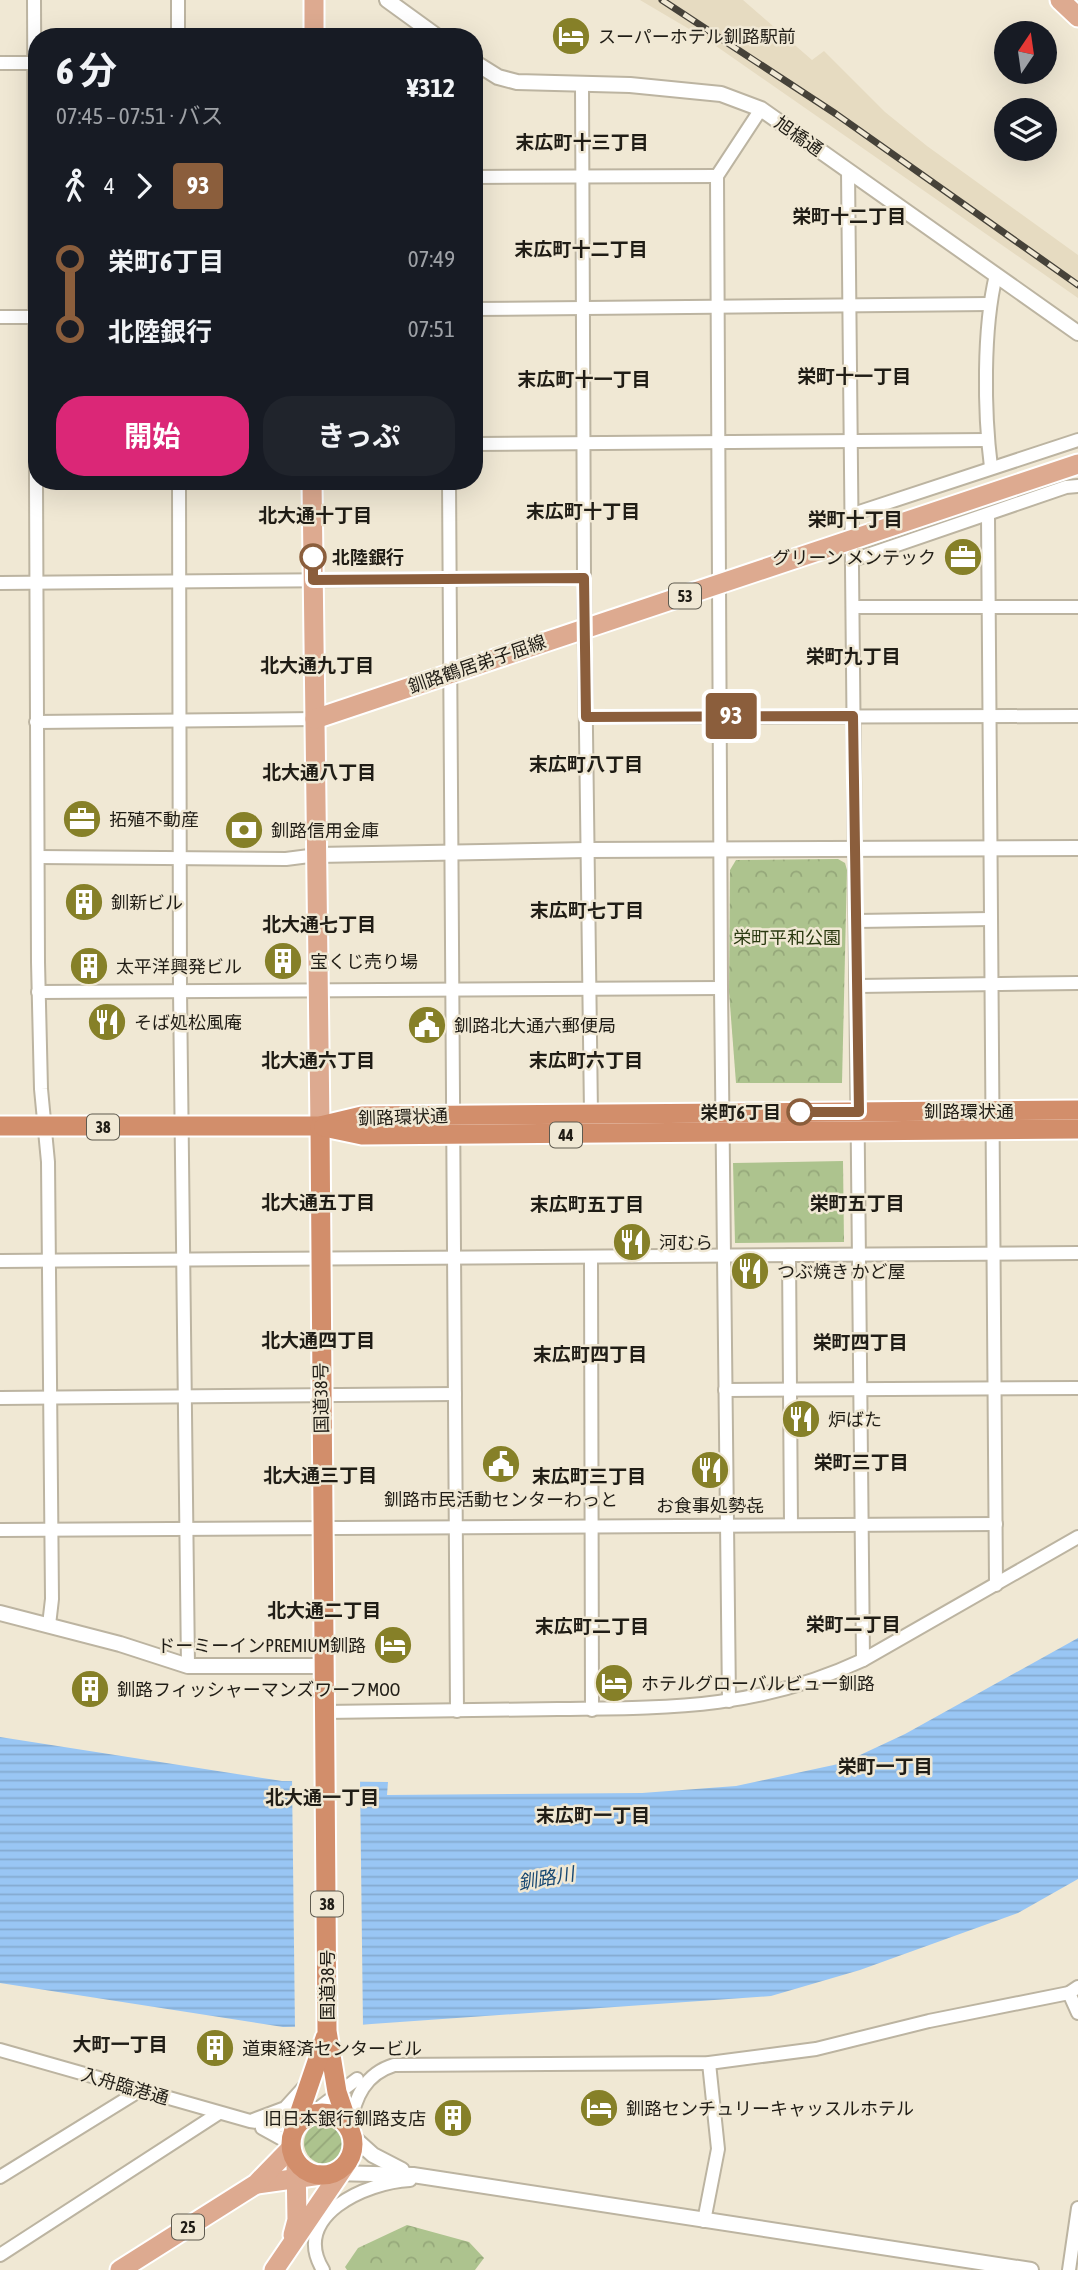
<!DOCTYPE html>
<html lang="ja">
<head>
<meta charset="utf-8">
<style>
	body { margin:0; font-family:"Asap Condensed","Noto Sans JP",sans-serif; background:#20242c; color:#f1f3f6; height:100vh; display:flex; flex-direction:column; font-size:26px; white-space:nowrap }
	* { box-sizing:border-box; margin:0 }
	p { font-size:23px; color:#9ea1a6 }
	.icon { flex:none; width:38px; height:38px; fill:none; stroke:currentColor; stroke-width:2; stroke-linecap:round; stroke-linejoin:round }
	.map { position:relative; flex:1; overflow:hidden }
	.details { position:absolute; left:28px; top:28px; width:455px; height:462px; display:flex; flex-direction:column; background:#171b24; border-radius:28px; box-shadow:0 7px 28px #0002 }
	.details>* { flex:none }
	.badge { padding:0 14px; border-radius:5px; font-size:24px; line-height:46px }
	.needle { width:46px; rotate:13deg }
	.tools { position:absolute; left:994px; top:21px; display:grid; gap:14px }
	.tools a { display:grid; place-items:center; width:63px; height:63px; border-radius:50%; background:#171b24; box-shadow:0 7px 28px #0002; font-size:35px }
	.map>.badge { position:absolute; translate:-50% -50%; box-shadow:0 0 0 4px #fff }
	.legs { display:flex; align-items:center; gap:10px; height:77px; padding:0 28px; font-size:23px }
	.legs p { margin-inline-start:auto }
	.head { display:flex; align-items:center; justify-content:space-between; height:119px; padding:0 28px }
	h1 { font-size:38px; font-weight:700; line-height:52px }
	.button { display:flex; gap:14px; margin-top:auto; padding:14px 28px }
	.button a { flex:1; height:80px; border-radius:28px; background:#db2777; color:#fff; font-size:28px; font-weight:700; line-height:80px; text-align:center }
	.button a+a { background:#20242c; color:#f1f3f6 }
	ul { padding:0 28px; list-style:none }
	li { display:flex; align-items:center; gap:24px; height:70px; font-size:26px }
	li i { display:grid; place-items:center; width:10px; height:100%; margin:0 9px; background:currentColor }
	li i::after { content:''; width:18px; height:18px; margin:-9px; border:5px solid; border-radius:50%; background:#171b24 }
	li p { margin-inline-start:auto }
	li:first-child i { background:linear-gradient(#0000 50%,currentColor 0) }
	li:last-child i { background:linear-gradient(currentColor 50%,#0000 0) }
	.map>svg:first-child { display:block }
</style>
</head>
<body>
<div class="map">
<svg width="1078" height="2270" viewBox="0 0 1078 2270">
	<defs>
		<pattern id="park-crowns" width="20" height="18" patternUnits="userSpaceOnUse" patternTransform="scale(1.75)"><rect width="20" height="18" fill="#adc38e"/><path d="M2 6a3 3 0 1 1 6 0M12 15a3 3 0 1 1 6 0" fill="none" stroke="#95a77a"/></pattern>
		<pattern id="garden-furrows" width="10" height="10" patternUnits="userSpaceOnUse" patternTransform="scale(1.75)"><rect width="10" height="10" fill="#adc38e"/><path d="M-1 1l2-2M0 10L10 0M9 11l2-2" fill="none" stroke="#95a77a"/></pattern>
		<pattern id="water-rules" width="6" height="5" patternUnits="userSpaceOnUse" patternTransform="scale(1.75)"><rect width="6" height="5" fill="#99c6f4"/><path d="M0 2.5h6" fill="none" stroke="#84aad0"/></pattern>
	</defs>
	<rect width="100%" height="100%" fill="#f0e8d4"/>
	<path fill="#e6dbc1" d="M640 0H743L812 60 824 51 885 112 927 146 1078 255V298L706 39Z"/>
	<g fill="url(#park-crowns)">
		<path d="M838 859 845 863 847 870 842 1083H736L729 992 730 870 736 860Z"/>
		<path d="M843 1161 844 1242 735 1243 733 1163Z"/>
		<path d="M407 2225 469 2242 484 2258 475 2270H347L345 2267 358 2248Z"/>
	</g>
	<circle fill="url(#garden-furrows)" cx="325" cy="2143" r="21"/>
	<path fill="url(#water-rules)" d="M1078 1638V1879L1018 1913 860 1970 771 1996 343 2026 283 2027 0 1983V1737L282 1781 388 1782 387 1795 642 1793 736 1786 843 1763 905 1734Z"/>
	<path fill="#f0e8d4" d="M292 1778 360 1779 363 2028 295 2030Z"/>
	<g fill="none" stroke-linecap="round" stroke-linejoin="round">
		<g stroke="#bcb4a1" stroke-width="16">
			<g id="minor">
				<path d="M34 0 38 962 41 1089 48 1162 52 1599 49 1625"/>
				<path d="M178 0V37"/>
				<path d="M0 63H34"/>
				<path d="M582 85 584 578 591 1114"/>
				<path d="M848 171 863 1660"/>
				<path d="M474 177 717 176"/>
				<path d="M474 309 989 304"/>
				<path d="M0 317H37"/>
				<path d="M474 444 987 440"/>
				<path d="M991 467C984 412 983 329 996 275"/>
				<path d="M179 481 180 990 188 1666"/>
				<path d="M449 481 457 1711"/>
				<path d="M853 514 1078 440"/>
				<path d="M988 516 996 1585"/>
				<path d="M853 560 1066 487 1078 486"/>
				<path d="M0 583 584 578"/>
				<path d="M853 607H1078"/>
				<path d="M586 717 1078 716"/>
				<path d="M36 722 315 719"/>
				<path d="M38 857 286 859 317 855"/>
				<path d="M857 921 991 919"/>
				<path d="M858 986 1078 983"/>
				<path d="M38 992 721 988"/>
				<path d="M789 1255 791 1525"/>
				<path d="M591 1258 592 1710"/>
				<path d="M0 1261 1078 1253"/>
				<path d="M725 1390 1078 1388"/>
				<path d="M0 1398 455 1394"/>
				<path d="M0 1530 996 1524"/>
				<path d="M729 1701 721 988 717 176 761 109"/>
				<path d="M324 1712C402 1711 480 1710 558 1709 671 1708 758 1709 863 1660L1078 1537"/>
				<path d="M1069 1993 1078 2013"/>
				<path d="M0 2050 250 2121 286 2126 300 2121"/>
				<path d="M307 2117 357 2079"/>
				<path d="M253 2120 285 2108 304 2087"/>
				<path d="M350 2125C355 2097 365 2074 394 2065L709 2063 816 2049 929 2021 1069 1993 1078 1987"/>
				<path d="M262 2128 291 2144"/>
				<path d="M0 2177 139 2091"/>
				<path d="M704 2221 718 2149 709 2063"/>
				<path d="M0 2255 219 2113"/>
				<path d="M323 2270C290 2216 366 2182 410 2180"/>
				<path d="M1069 2270 1078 2208"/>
			</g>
		</g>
		<g stroke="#bcb4a1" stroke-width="18">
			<g id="tertiary">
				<path d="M387 0 438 37"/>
				<path d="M474 62 498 77 517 82 630 85 721 94 761 109 1078 333"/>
				<path d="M317 855 587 850 1078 848"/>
				<path d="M0 1613 120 1644 188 1666H325"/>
				<path d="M353 2137 373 2155 402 2170"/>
				<path d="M333 2173 413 2175 1031 2270"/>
			</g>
		</g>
		<g stroke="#fff" stroke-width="23">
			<g id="primary">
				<path d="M1060 0 1078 17"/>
				<path d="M314 37V0"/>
				<path d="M312 481 320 1126"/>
				<path d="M315 719 1078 464"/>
				<path d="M257 2184 321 2175"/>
				<path d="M293 2235 297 2220 296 2161"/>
				<path d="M120 2270 256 2184 291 2148"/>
				<path d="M274 2270 347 2163"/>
			</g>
		</g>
		<g stroke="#fff" stroke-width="23">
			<g id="trunk">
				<path d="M0 1126H320L362 1116 1078 1110"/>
				<path d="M320 1126 327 2031 337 2092 349 2127"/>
				<path d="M324 1127 362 1135 1078 1129"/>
				<circle cx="322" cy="2144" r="31"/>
				<path d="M294 2129 325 2038"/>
			</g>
		</g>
		<use href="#minor" stroke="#fff" stroke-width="12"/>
		<use href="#tertiary" stroke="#fff" stroke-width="14"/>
		<use href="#primary" stroke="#ddaa90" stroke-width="19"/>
		<use href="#trunk" stroke="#d28e6b" stroke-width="19"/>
		<g stroke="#464239" stroke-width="7">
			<path id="rail" d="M662 0 836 114 1078 285"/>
		</g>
		<use href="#rail" stroke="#f0e8d4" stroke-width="4.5" stroke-dasharray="13" stroke-linecap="butt"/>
	</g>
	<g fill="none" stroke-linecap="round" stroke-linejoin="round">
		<g stroke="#fff" stroke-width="16">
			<path id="line-1" d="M313 557V580L584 578 586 717 853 716 859 1112H800"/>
		</g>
		<use href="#line-1" stroke="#8b5e3c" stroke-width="10"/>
	</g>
	<defs>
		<g id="hotel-disc" transform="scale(2.0125)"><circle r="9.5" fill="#868028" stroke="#f0e8d4"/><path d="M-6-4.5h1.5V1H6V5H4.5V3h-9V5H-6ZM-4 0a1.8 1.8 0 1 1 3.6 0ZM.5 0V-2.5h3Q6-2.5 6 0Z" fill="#fff"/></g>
		<g id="office-disc" transform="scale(2.0125)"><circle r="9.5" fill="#868028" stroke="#f0e8d4"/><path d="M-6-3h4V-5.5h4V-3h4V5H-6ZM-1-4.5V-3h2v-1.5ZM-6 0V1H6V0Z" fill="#fff"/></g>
		<g id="bank-disc" transform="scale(2.0125)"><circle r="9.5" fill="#868028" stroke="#f0e8d4"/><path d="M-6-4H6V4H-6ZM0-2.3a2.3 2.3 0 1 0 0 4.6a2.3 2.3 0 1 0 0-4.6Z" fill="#fff"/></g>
		<g id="building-disc" transform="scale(2.0125)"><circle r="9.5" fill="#868028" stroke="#f0e8d4"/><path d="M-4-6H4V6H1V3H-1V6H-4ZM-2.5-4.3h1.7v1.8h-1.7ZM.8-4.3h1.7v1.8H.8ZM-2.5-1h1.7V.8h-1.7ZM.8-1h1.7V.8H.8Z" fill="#fff"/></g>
		<g id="restaurant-disc" transform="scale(2.0125)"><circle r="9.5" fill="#868028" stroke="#f0e8d4"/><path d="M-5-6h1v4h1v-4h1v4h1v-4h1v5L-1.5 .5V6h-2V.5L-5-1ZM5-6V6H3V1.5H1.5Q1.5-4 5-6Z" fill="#fff"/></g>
		<g id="civic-disc" transform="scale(2.0125)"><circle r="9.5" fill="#868028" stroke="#f0e8d4"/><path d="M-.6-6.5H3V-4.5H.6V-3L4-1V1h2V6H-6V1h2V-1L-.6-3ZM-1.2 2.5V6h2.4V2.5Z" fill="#fff"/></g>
	</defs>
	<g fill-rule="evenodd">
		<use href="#hotel-disc" x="571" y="36"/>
		<use href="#office-disc" x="963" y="557"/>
		<use href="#office-disc" x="82" y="819"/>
		<use href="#bank-disc" x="244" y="830"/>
		<use href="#building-disc" x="84" y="902"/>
		<use href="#building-disc" x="283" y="961"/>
		<use href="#building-disc" x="89" y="966"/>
		<use href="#restaurant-disc" x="107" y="1022"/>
		<use href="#civic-disc" x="427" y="1025"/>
		<use href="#restaurant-disc" x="632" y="1242"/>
		<use href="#restaurant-disc" x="750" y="1271"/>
		<use href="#restaurant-disc" x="801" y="1419"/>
		<use href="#civic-disc" x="501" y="1464"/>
		<use href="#restaurant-disc" x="710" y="1470"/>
		<use href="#hotel-disc" x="393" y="1645"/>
		<use href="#hotel-disc" x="614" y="1683"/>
		<use href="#building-disc" x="90" y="1689"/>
		<use href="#building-disc" x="215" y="2048"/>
		<use href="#hotel-disc" x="599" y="2108"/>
		<use href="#building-disc" x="453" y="2118"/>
	</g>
	<g fill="#fff" stroke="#8b5e3c" stroke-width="3.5">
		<circle cx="313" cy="557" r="12"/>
		<circle cx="800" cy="1112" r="12"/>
	</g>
	<g text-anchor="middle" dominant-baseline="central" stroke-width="5" stroke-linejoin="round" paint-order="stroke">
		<g fill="#f0e8d4" stroke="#5e5a4f" stroke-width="2">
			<rect x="669" y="583.5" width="32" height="25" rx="5"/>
			<rect x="87" y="1114.5" width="32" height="25" rx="5"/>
			<rect x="550" y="1122.5" width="32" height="25" rx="5"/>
			<rect x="311" y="1891.5" width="32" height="25" rx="5"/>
			<rect x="172" y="2214.5" width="32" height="25" rx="5"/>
		</g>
		<g font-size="16" font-weight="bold" fill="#201d16">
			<text x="685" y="596">53</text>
			<text x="103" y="1127">38</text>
			<text x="566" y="1135">44</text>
			<text x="327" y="1904">38</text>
			<text x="188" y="2227">25</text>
		</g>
		<g font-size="18" fill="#201d16" stroke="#f0e8d4" text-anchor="start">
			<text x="598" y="36">スーパーホテル釧路駅前</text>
			<text x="936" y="557" text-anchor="end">グリーン メンテック</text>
			<text x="109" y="819">拓殖不動産</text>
			<text x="271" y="830">釧路信用金庫</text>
			<text x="111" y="902">釧新ビル</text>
			<text x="310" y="961">宝くじ売り場</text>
			<text x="116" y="966">太平洋興発ビル</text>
			<text x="134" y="1022">そば処松風庵</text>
			<text x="454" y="1025">釧路北大通六郵便局</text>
			<text x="659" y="1242">河むら</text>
			<text x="777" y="1271">つぶ焼き かど屋</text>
			<text x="828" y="1419">炉ばた</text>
			<text x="501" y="1499" text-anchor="middle">釧路市民活動センターわっと</text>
			<text x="710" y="1505" text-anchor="middle">お食事処勢㐂</text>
			<text x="366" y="1645" text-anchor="end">ドーミーインPREMIUM釧路</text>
			<text x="641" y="1683">ホテルグローバルビュー釧路</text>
			<text x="117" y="1689">釧路フィッシャーマンズワーフMOO</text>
			<text x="242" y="2048">道東経済センタービル</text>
			<text x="626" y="2108">釧路センチュリーキャッスルホテル</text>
			<text x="426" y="2118" text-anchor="end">旧日本銀行釧路支店</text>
		</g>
		<g font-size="18" fill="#201d16" stroke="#f0e8d4">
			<text transform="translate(799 136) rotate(35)">旭橋通</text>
			<text transform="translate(477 664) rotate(-19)">釧路鶴居弟子屈線</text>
			<text x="969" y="1111">釧路環状通</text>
			<text transform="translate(403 1117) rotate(-2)">釧路環状通</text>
			<text transform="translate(321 1398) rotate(-91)">国道38号</text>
			<text transform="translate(327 1985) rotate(-90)">国道38号</text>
			<text transform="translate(125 2086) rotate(16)">入舟臨港通</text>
		</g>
		<g font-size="18" font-weight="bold" fill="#201d16" stroke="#f0e8d4" text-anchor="start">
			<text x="332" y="557">北陸銀行</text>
			<text x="781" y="1112" text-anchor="end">栄町6丁目</text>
		</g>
		<g font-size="18" fill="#2a3910" stroke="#f0e8d4">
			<text x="787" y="937">栄町平和公園</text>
		</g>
		<g font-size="19" font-weight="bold" fill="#201d16" stroke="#f0e8d4">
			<text x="582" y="142">末広町十三丁目</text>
			<text x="849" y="216">栄町十二丁目</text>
			<text x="581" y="249">末広町十二丁目</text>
			<text x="854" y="376">栄町十一丁目</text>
			<text x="584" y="379">末広町十一丁目</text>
			<text x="583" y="511">末広町十丁目</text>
			<text x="315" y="515">北大通十丁目</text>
			<text x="855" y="519">栄町十丁目</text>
			<text x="853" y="656">栄町九丁目</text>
			<text x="317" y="665">北大通九丁目</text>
			<text x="586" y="764">末広町八丁目</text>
			<text x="319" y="772">北大通八丁目</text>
			<text x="587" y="910">末広町七丁目</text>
			<text x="319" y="924">北大通七丁目</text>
			<text x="318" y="1060">北大通六丁目</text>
			<text x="586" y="1060">末広町六丁目</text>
			<text x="318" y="1202">北大通五丁目</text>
			<text x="857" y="1203">栄町五丁目</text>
			<text x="587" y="1204">末広町五丁目</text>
			<text x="318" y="1340">北大通四丁目</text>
			<text x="860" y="1342">栄町四丁目</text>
			<text x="590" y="1354">末広町四丁目</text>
			<text x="861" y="1462">栄町三丁目</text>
			<text x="320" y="1475">北大通三丁目</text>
			<text x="589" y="1476">末広町三丁目</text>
			<text x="324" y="1610">北大通二丁目</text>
			<text x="853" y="1624">栄町二丁目</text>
			<text x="592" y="1626">末広町二丁目</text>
			<text x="885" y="1766">栄町一丁目</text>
			<text x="322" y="1797">北大通一丁目</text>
			<text x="593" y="1815">末広町一丁目</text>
			<text x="120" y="2044">大町一丁目</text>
		</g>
		<g font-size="19" font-style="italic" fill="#164771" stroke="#f0e8d4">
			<text transform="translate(546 1878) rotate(-10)">釧路川</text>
		</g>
	</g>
</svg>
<div class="tools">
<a><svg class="needle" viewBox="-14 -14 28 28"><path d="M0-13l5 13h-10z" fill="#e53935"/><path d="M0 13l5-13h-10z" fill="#9ea1a6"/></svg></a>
<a><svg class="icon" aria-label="layers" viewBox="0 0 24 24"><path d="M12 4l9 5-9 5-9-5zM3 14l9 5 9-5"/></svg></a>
</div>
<b class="badge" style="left:731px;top:716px;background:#8b5e3c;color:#fff">93</b>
<section class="details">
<div class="head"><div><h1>6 分</h1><p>07:45 – 07:51 · バス</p></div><b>¥312</b></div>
<div class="legs"><svg class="icon" aria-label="walk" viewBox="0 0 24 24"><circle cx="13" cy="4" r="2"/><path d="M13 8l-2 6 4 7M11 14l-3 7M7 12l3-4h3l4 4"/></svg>4<svg class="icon" aria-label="forward" viewBox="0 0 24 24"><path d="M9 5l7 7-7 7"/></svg><b class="badge" style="background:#8b5e3c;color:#fff">93</b></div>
<ul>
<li><i style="color:#8b5e3c"></i><b>栄町6丁目</b><p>07:49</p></li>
<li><i style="color:#8b5e3c"></i><b>北陸銀行</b><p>07:51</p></li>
</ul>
<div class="button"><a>開始</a><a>きっぷ</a></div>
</section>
</div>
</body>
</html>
